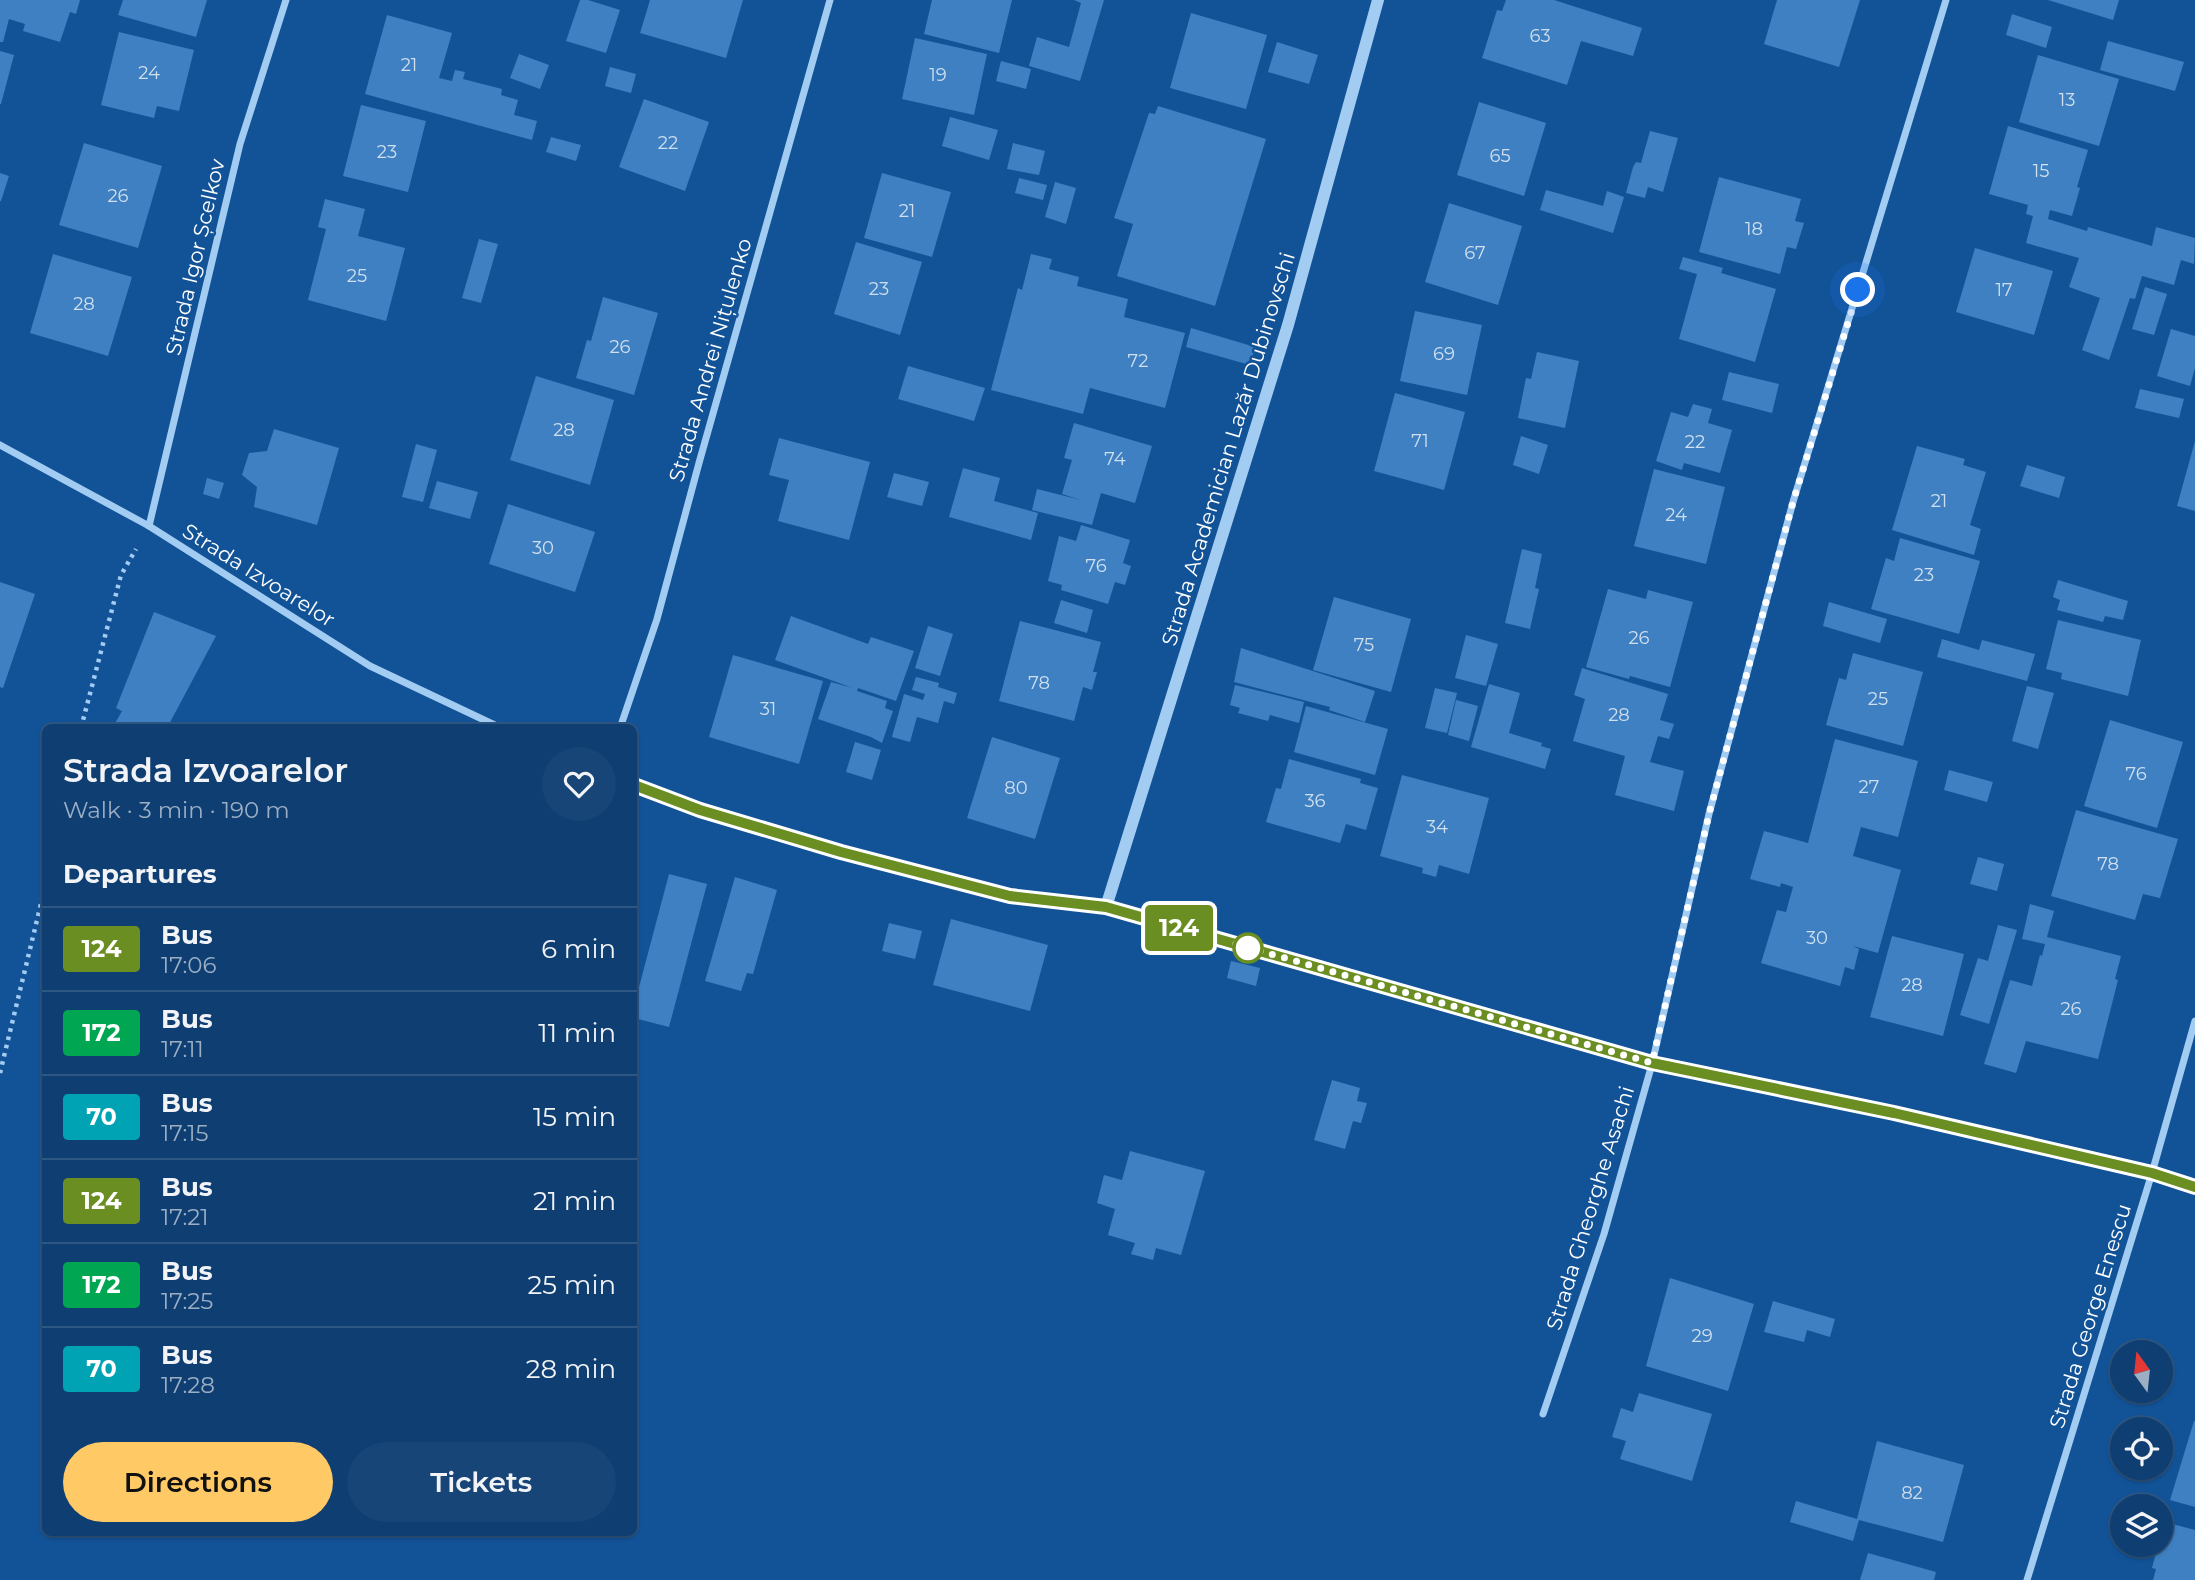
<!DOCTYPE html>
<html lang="en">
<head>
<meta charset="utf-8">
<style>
	body { margin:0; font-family:Montserrat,sans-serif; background:#174577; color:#f1f3f6; height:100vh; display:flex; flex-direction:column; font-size:26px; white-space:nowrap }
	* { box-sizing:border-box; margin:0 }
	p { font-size:23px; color:#9baec4 }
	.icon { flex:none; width:38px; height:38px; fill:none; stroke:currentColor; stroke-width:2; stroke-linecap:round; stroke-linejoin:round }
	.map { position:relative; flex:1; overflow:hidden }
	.sheet { position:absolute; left:42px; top:724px; width:595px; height:812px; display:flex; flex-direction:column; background:#0e3e72; border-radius:10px; box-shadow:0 2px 5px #0004,0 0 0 2px #2e5784 }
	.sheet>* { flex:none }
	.badge { padding:0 14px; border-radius:5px; font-size:24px; line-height:46px }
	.needle { width:46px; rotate:345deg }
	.controls { position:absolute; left:2110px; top:1340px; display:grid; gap:14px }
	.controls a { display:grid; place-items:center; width:63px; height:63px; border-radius:50%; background:#0e3e72; box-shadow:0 2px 5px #0004,0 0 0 2px #2e5784; font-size:35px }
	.you { position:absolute; width:35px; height:35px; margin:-18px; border:5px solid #fff; border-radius:50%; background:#1a73e8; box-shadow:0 0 0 10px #1a73e833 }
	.map>.badge { position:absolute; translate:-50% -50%; box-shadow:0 0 0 4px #fff }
	h2 { padding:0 21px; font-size:26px; line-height:63px }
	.round { display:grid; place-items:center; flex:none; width:74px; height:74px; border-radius:37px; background:#174577 }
	.summary { display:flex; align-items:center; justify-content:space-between; height:119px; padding:0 21px }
	h1 { font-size:33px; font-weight:600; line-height:52px }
	.primary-button { display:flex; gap:14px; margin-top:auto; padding:14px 21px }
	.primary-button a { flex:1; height:80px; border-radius:42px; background:#ffca65; color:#111; font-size:28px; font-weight:600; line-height:80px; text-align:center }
	.primary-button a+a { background:#174577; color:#f1f3f6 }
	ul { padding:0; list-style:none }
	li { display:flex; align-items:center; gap:21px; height:84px; padding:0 21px; border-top:2px solid #2e5784 }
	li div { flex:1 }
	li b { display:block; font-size:26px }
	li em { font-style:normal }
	li .badge { min-width:77px; font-weight:700; text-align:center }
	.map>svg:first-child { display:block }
</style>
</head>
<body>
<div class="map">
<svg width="2195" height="1580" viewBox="0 0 2195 1580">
	<rect width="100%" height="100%" fill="#125398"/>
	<g fill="#3e80c1">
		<path d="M0 0H80L76 14 70 12 60 42 23 31 25 24 9 19 3 42H0Z"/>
		<path d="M123 0H207L196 37 118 15Z"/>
		<path d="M580 0H588L620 10 606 53 566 41Z"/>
		<path d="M650 0H743L726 58 640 33Z"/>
		<path d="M932 0H1012L999 53 924 34Z"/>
		<path d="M1074 0H1104L1080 81 1029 66 1037 37 1069 47 1081 3Z"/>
		<path d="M1506 0H1554L1642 28 1633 56 1581 41 1567 85 1482 58 1497 10 1502 11Z"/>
		<path d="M1777 0H1860L1839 67 1764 44Z"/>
		<path d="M2048 0H2119L2113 20Z"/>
		<path d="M1191 13 1267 35 1246 109 1170 88Z"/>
		<path d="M2012 14 2052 27 2046 48 2006 35Z"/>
		<path d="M387 15 452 33 439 78 452 81 455 70 465 72 463 79 502 89 501 95 518 100 514 115 537 121 532 140 365 94Z"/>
		<path d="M119 32 194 50 179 111 157 106 154 118 101 105Z"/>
		<path d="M915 38 987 54 974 115 902 99Z"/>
		<path d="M2108 41 2184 62 2175 91 2100 70Z"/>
		<path d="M1277 42 1318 55 1309 84 1268 72Z"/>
		<path d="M0 51 14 55 1 104H0Z"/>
		<path d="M519 54 549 65 540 89 510 78Z"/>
		<path d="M2038 55 2119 79 2099 146 2019 122Z"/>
		<path d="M1001 61 1031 69 1026 89 996 81Z"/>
		<path d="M610 67 636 74 631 93 605 86Z"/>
		<path d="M644 99 709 122 685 191 619 167Z"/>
		<path d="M1479 102 1546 123 1524 196 1457 175Z"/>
		<path d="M361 105 426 121 408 192 343 176Z"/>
		<path d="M1158 106 1266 139 1215 306 1117 276 1133 224 1114 218 1149 113 1155 114Z"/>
		<path d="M950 117 998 130 989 160 942 146Z"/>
		<path d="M2008 126 2088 150 2077 187 2080 188 2072 216 2050 210 2048 219 2087 231 2088 227 2152 246 2156 227 2195 238 2194 264 2181 260 2174 285 2142 276 2135 299 2130 298 2109 360 2082 350 2100 298 2069 287 2079 258 2026 243 2033 216 2026 214 2028 205 1989 194Z"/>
		<path d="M1650 131 1678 138 1663 192 1648 187 1645 198 1626 193 1633 167 1636 162 1641 163Z"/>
		<path d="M551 137 581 145 576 161 546 152Z"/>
		<path d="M84 143 162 166 138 248 59 225Z"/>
		<path d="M1013 143 1045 151 1039 175 1007 169Z"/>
		<path d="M0 173 9 176 1 201H0Z"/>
		<path d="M882 173 951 192 932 257 864 238Z"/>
		<path d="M1719 177 1801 199 1795 221 1804 223 1796 249 1787 247 1780 274 1699 252Z"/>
		<path d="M1019 178 1047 185 1043 200 1015 193Z"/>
		<path d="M1055 182 1076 188 1066 224 1045 217Z"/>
		<path d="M1546 190 1603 206 1607 191 1624 197 1613 233 1540 210Z"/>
		<path d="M325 199 365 209 358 236 405 248 386 321 308 300 326 229 318 227Z"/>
		<path d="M1449 203 1522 226 1498 305 1425 282Z"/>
		<path d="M479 239 498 244 481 303 462 298Z"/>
		<path d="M856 242 922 262 900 335 834 314Z"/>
		<path d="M1975 248 2053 271 2034 335 1956 312Z"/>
		<path d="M53 254 132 277 108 356 30 333Z"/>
		<path d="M1031 254 1052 259 1049 269 1079 277 1077 286 1128 299 1124 317 1185 333 1165 408 1090 388 1083 414 991 390 1018 288 1022 290Z"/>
		<path d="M1683 257 1723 268 1721 273 1776 289 1755 362 1679 339 1697 274 1679 269Z"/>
		<path d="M2145 287 2167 294 2154 335 2132 329Z"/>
		<path d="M603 297 658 313 634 395 576 378 587 340 591 341Z"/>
		<path d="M1415 311 1482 325 1467 395 1400 381Z"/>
		<path d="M1191 328 1255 347 1250 365 1186 347Z"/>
		<path d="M2171 329 2195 336V368L2190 386 2157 376Z"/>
		<path d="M1537 352 1579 361 1565 428 1518 418 1526 378 1531 379Z"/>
		<path d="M908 366 985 388 974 421 898 399Z"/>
		<path d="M1729 372 1779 384 1772 413 1722 400Z"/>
		<path d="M536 376 614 400 590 485 510 460Z"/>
		<path d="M2140 389 2184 399 2179 418 2135 408Z"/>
		<path d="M1395 393 1465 412 1444 490 1374 471Z"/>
		<path d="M1693 404 1712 409 1708 423 1732 430 1720 473 1684 463 1682 470 1656 461 1671 412 1688 417Z"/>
		<path d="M1074 423 1152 446 1135 503 1101 493 1092 525 1032 510 1037 489 1081 500 1062 494 1072 460 1064 458Z"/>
		<path d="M274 429 339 448 317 525 254 507 257 487 242 475 249 453 267 451Z"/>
		<path d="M1521 436 1548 445 1539 474 1513 465Z"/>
		<path d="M779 438 870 462 849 540 778 521 789 480 769 475Z"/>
		<path d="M2195 441V511L2177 506Z"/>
		<path d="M416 444 437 450 423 502 402 497Z"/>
		<path d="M1917 446 1965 459 1963 465 1986 472 1970 525 1981 529 1974 555 1892 530Z"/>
		<path d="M2027 465 2065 477 2059 498 2020 486Z"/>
		<path d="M963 468 1000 478 994 501 1038 513 1031 540 949 517Z"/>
		<path d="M1654 469 1725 487 1706 564 1634 546Z"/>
		<path d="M894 473 929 482 922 506 887 497Z"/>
		<path d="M207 478 224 483 219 499 203 494Z"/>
		<path d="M437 481 478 492 470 519 429 508Z"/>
		<path d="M508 504 595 532 575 592 489 564Z"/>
		<path d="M1081 525 1130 540 1123 563 1131 566 1125 585 1115 582 1108 604 1061 590 1062 585 1048 581 1059 536 1076 541Z"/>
		<path d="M1900 538 1980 561 1959 634 1871 609 1886 558 1894 561Z"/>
		<path d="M1522 549 1542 554 1535 588 1539 589 1530 629 1505 623Z"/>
		<path d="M2058 580 2128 601 2123 620 2105 616 2103 622 2057 610 2060 600 2053 597Z"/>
		<path d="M0 582 35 594 3 688 0 687Z"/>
		<path d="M1608 589 1646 599 1648 590 1693 602 1670 687 1630 676 1629 679 1586 667Z"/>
		<path d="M1334 597 1411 619 1391 692 1313 670Z"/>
		<path d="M1061 600 1093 610 1087 633 1054 623Z"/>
		<path d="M1829 602 1887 619 1880 643 1823 626Z"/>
		<path d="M154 612 216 636 167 728H115L113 727 122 711 116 708Z"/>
		<path d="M791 616 868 644 871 637 914 651 896 701 858 688 857 691 887 701 885 708 893 711 882 743 871 737 818 719 831 682 853 688 775 660Z"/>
		<path d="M2058 620 2141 640 2128 696 2061 679 2062 673 2046 669Z"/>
		<path d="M1020 621 1101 642 1093 672H1097L1092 690 1083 687 1074 721 999 701Z"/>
		<path d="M928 626 953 634 940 676 915 668Z"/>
		<path d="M1466 635 1498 644 1486 686 1455 678Z"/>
		<path d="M1942 639 1979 650 1982 640 2035 654 2027 681 1937 657Z"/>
		<path d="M1241 648 1375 691 1365 722 1329 710 1330 707 1234 682Z"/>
		<path d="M1853 653 1923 672 1903 746 1826 725 1839 678 1846 680Z"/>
		<path d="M733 655 823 681 799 764 709 737Z"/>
		<path d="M1582 668 1668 694 1660 720 1674 724 1669 739 1658 736 1650 762 1684 771 1674 811 1615 795 1625 756 1573 741 1585 699 1574 695Z"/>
		<path d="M916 677 939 683 938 687 957 693 954 704 944 701 938 723 917 717 910 742 892 737 904 694 923 700 925 694 912 690Z"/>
		<path d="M1489 684 1520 693 1509 733 1542 743 1541 746 1551 749 1545 769 1471 747Z"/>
		<path d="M1235 685 1304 702 1299 723 1270 715 1268 721 1238 713 1240 708 1230 705Z"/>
		<path d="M2027 686 2054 693 2038 749 2012 741Z"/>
		<path d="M1435 688 1457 693 1447 733 1425 728Z"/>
		<path d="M1456 700 1478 706 1469 741 1448 735Z"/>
		<path d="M1306 706 1388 729 1375 775 1294 752Z"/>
		<path d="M2110 720 2183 742 2157 828 2084 806Z"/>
		<path d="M992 737 1060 758 1035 839 967 818Z"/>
		<path d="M1835 739 1918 761 1898 837 1861 827 1853 856 1901 870 1878 953 1853 946 1859 949 1854 970 1845 967 1840 986 1761 963 1777 910 1786 912 1793 887 1781 883 1780 887 1750 879 1764 831 1808 843Z"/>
		<path d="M855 742 881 750 872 780 846 772Z"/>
		<path d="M1289 759 1361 779 1360 783 1378 788 1366 830 1346 824 1340 843 1266 822 1276 788 1281 789Z"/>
		<path d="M1949 770 1993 782 1987 802 1944 790Z"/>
		<path d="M1402 775 1489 798 1469 874 1439 865 1436 877 1422 873 1423 868 1380 856Z"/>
		<path d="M2076 810 2178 839 2160 898 2143 894 2135 920 2051 896Z"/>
		<path d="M1978 857 2004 864 1997 891 1970 884Z"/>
		<path d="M669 874 707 884 669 1027 634 1018V1006Z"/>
		<path d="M735 877 777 890 753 974 747 973 741 991 705 981Z"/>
		<path d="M2030 904 2054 911 2047 937 2121 956 2115 979 2118 980 2098 1059 2026 1041 2016 1073 1984 1064 2010 980 2032 986 2040 955 2042 956 2045 944 2022 939Z"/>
		<path d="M951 919 1048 945 1030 1011 933 985Z"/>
		<path d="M889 923 922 931 915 959 882 951Z"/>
		<path d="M1998 925 2017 930 1989 1024 1960 1015 1978 958 1988 961Z"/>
		<path d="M1892 936 1964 954 1943 1036 1870 1017Z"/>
		<path d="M1231 961 1260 968 1256 986 1227 978Z"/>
		<path d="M1332 1080 1360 1088 1357 1101 1367 1103 1361 1123 1353 1121 1345 1149 1314 1140Z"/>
		<path d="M1130 1151 1205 1171 1181 1255 1156 1248 1153 1260 1131 1254 1135 1243 1108 1235 1115 1209 1097 1203 1104 1175 1122 1180Z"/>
		<path d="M1670 1278 1754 1304 1728 1391 1646 1366Z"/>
		<path d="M1773 1301 1835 1319 1830 1337 1807 1330 1804 1342 1764 1332Z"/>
		<path d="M1639 1393 1712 1414 1692 1481 1620 1459 1626 1441 1612 1437 1621 1408 1633 1412Z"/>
		<path d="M2194 1421H2195V1507L2170 1500Z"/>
		<path d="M1877 1441 1964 1465 1943 1542 1859 1520 1853 1541 1790 1522 1796 1501 1857 1519Z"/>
		<path d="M2165 1522 2195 1530V1580H2153L2156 1569 2152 1568 2158 1545H2161Z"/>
		<path d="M1868 1553 1936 1572 1934 1580H1860Z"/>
	</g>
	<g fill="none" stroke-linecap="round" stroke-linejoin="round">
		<g stroke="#a3ccf3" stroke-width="4.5" stroke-dasharray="3.5 5" stroke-linecap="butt">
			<path d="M81 728 121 575 136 549"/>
			<path d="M0 1073 46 883"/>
		</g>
		<g stroke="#a3ccf3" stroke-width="7">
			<path d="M0 445 149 526 370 666 501 728"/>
			<path d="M149 526 240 144 286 0"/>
			<path d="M620 728 657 619 699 463 830 0"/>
			<path d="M634 785 700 810 841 851 1010 896 1106 907 1652 1064 1894 1113 2152 1173 2195 1187"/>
			<path d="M1543 1414 1604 1234 1652 1064 1709 814 1793 502 1946 0"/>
			<path d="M2027 1580 2152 1173 2195 1021"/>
		</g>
		<path stroke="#a3ccf3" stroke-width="12" d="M1106 907 1288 325 1378 0"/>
	</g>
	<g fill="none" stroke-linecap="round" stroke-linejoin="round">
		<g stroke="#fff" stroke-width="16">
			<path id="line" d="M634 785 700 810 841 852 1010 896 1106 907 1652 1063 1894 1113 2152 1173 2195 1187"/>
		</g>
		<use href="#line" stroke="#6b8e23" stroke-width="10"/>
		<path stroke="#fff" stroke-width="7" stroke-dasharray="0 12.6" d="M1248 948 1236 944 1652 1063 1709 814 1793 502 1858 290"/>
	</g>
	<circle fill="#fff" stroke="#6b8e23" stroke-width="3.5" cx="1248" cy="948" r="14"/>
	<g text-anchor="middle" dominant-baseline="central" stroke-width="5" stroke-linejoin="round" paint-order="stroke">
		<g font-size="18" fill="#cfdff0">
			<text x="1540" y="36">63</text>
			<text x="409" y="65">21</text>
			<text x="149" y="73">24</text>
			<text x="938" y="75">19</text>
			<text x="2067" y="100">13</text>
			<text x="668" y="143">22</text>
			<text x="387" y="152">23</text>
			<text x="1500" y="156">65</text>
			<text x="2041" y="171">15</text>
			<text x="118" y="196">26</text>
			<text x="907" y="211">21</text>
			<text x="1754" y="229">18</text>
			<text x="1475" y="253">67</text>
			<text x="357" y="276">25</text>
			<text x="879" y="289">23</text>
			<text x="2004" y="290">17</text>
			<text x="84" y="304">28</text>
			<text x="620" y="347">26</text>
			<text x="1444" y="354">69</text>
			<text x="1138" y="361">72</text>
			<text x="564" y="430">28</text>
			<text x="1420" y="441">71</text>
			<text x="1695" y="442">22</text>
			<text x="1115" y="459">74</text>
			<text x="1939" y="501">21</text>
			<text x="1676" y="515">24</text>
			<text x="543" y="548">30</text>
			<text x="1096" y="566">76</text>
			<text x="1924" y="575">23</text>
			<text x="1639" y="638">26</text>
			<text x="1364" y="645">75</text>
			<text x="1039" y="683">78</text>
			<text x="1878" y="699">25</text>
			<text x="768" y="709">31</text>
			<text x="1619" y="715">28</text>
			<text x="2136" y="774">76</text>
			<text x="1869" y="787">27</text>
			<text x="1016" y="788">80</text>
			<text x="1315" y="801">36</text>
			<text x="1437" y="827">34</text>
			<text x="2108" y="864">78</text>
			<text x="1817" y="938">30</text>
			<text x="1912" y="985">28</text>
			<text x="2071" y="1009">26</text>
			<text x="1702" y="1336">29</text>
			<text x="1912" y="1493">82</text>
		</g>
		<g font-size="21" fill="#fff" stroke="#125398">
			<text transform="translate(195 257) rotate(-77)">Strada Igor Șсelkov</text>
			<text transform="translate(710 360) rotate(-74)">Strada Andrei Nițulenko</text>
			<text transform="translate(1228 449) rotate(-73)">Strada Academician Lazăr Dubinovschi</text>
			<text transform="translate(259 575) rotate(32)">Strada Izvoarelor</text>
			<text transform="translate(1590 1208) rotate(-73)">Strada Gheorghe Asachi</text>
			<text transform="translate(2090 1316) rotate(-73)">Strada George Enescu</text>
		</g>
	</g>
</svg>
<div class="controls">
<a><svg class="needle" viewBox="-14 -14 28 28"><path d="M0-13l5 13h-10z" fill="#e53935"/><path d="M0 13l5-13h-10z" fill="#9baec4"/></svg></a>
<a><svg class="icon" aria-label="locate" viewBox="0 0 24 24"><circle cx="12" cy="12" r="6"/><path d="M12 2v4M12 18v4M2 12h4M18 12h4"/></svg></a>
<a><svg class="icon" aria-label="layers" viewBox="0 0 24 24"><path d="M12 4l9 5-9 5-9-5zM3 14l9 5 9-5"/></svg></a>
</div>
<div class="you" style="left:1858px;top:290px"></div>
<b class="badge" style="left:1179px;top:928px;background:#6b8e23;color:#fff">124</b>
<section class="sheet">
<div class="summary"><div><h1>Strada Izvoarelor</h1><p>Walk · 3 min · 190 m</p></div><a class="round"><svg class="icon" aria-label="heart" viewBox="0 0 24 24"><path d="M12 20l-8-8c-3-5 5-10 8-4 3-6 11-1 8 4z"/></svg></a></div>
<h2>Departures</h2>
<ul>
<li><span class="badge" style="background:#6b8e23;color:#fff">124</span><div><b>Bus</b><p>17:06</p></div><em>6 min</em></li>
<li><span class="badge" style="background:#00a651;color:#fff">172</span><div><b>Bus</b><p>17:11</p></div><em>11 min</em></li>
<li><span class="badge" style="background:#00a3b4;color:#fff">70</span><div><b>Bus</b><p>17:15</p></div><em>15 min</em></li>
<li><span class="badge" style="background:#6b8e23;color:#fff">124</span><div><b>Bus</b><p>17:21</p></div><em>21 min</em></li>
<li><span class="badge" style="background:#00a651;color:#fff">172</span><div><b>Bus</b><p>17:25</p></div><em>25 min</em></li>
<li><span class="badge" style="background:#00a3b4;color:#fff">70</span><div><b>Bus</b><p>17:28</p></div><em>28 min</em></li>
</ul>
<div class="primary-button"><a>Directions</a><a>Tickets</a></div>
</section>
</div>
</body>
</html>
